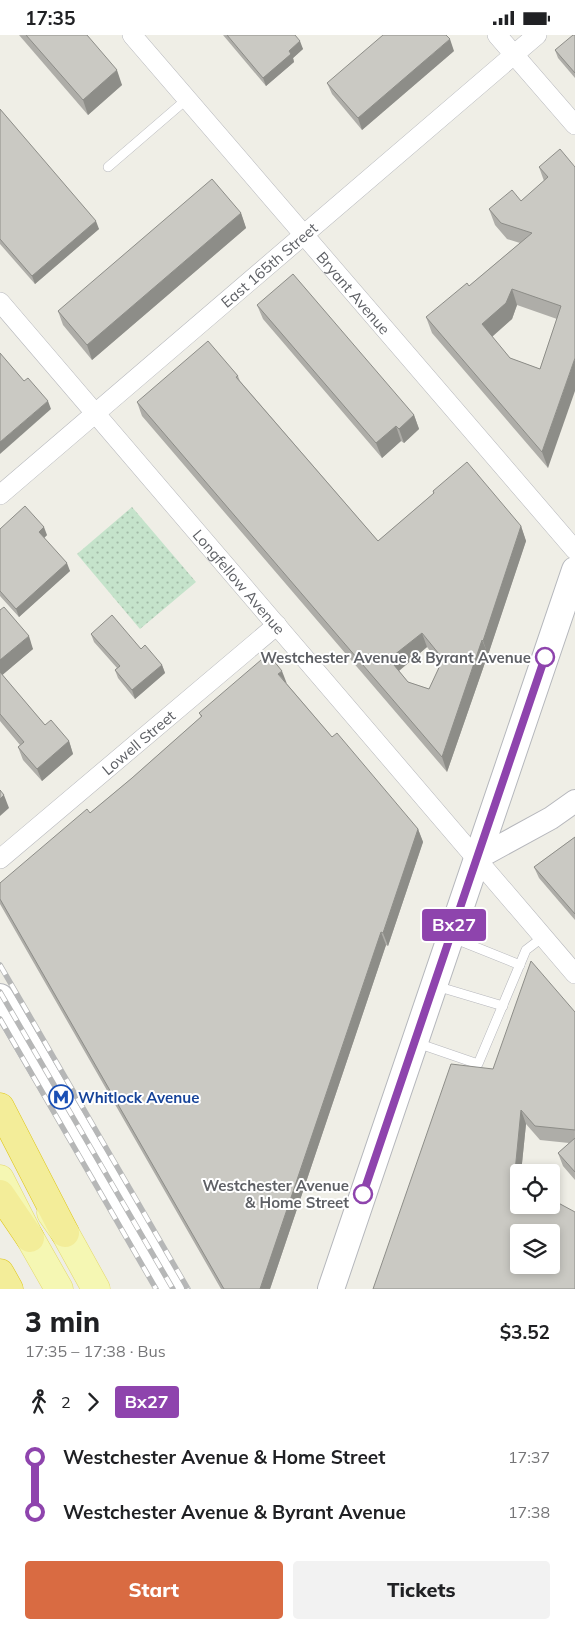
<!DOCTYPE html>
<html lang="en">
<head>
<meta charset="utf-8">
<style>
	body { margin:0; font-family:Mulish,sans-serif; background:#f2f2f2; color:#202124; height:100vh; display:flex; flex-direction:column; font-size:19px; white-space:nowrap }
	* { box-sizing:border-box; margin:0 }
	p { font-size:16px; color:#757577 }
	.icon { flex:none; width:28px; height:28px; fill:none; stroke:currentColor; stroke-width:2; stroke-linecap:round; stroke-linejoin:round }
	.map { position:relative; height:1254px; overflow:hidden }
	.side { display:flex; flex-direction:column; background:#fff; flex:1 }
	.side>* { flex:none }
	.badge { padding:0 10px; border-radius:4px; font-size:18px; line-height:32px }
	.tools { position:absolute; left:510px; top:1129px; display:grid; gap:10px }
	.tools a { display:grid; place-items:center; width:50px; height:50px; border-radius:5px; background:#fff; box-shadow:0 2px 8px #0003; font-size:25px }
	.map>.badge { position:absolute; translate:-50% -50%; box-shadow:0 0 0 2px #fff }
	.legs { display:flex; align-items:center; gap:8px; height:55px; padding:0 25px; font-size:16px }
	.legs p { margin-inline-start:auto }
	.head { display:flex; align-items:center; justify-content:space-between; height:85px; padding:0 25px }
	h1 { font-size:28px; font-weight:800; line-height:38px }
	.primary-button { display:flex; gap:10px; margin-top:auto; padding:10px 25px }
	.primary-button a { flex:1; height:58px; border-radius:5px; background:#d96b42; color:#fff; font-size:20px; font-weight:800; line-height:58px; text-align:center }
	.primary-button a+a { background:#f2f2f2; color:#202124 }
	ul { padding:0 25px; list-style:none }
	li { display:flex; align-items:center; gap:18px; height:55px; font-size:19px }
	li i { display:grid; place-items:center; width:8px; height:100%; margin:0 6px; background:currentColor }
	li i::after { content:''; width:12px; height:12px; margin:-6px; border:4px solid; border-radius:50%; background:#fff }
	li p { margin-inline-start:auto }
	li:first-child i { background:linear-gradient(#0000 50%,currentColor 0) }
	li:last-child i { background:linear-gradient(currentColor 50%,#0000 0) }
	.status { display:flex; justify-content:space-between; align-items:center; height:35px; padding:0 25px; background:#fff; direction:ltr }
	.status svg { height:14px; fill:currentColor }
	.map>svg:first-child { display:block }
</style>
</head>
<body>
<div class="status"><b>17:35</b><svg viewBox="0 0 49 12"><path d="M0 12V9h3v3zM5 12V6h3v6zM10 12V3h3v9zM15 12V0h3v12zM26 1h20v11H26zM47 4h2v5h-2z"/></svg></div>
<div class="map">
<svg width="575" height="1254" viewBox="0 0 575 1254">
	<defs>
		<pattern id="park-dots" width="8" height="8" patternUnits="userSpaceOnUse" patternTransform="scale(1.25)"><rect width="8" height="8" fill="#c5e3cb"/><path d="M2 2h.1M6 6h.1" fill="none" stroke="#a3bba8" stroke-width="1.8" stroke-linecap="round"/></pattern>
	</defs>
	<rect width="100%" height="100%" fill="#efeee6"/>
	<path fill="url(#park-dots)" d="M132 472 196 547 140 594 77 519Z"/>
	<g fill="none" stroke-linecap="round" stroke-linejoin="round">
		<g stroke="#b6b7bc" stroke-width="10">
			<g id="service">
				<path d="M108 132 187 64"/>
				<path d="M453 903 520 930"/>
				<path d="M436 951 503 971"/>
				<path d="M417 1008 478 1029 526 915 543 902"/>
			</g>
		</g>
		<g stroke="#b6b7bc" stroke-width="20">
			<g id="minor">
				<path id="s1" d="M132 0 575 515"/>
				<path d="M497 0 575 90"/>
				<path id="s2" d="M0 267 575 939"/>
				<path id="s3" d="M0 460 537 0"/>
				<path id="s4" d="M0 824 277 590"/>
			</g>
		</g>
		<g stroke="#b6b7bc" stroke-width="24">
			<path id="tertiary" d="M476 824 551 783 575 766"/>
		</g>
		<g stroke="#b5b7bc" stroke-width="28">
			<g id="secondary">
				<path d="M0 962 171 1254"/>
				<path d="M331 1254 575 535"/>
			</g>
		</g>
		<g stroke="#e4d96a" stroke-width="29">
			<g id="primary">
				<path d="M0 1144 30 1203 59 1254"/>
				<path d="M51 1178 65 1198 96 1254"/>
			</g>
		</g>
		<g stroke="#dec616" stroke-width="29">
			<g id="motorway">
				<path d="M0 1072 65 1198"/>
				<path d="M0 1159 30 1203"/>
				<path d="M0 1238 9 1254"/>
			</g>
		</g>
		<use href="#service" stroke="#fff" stroke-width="9"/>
		<use href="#minor" stroke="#fff" stroke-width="19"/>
		<use href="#tertiary" stroke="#fff" stroke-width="22"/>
		<use href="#secondary" stroke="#fff" stroke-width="26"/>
		<use href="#primary" stroke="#f5f7b3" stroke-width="28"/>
		<use href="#motorway" stroke="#f3ed99" stroke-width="28"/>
		<g stroke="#b6b7b7" stroke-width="5.5">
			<g id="rail">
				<path d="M0 930 188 1254"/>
				<path d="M0 957 173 1254"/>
				<path d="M0 984 156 1254"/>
			</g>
		</g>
		<use href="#rail" stroke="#fff" stroke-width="4" stroke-dasharray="11" stroke-linecap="butt"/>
	</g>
	<g fill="#aeada8" fill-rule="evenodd">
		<path d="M19 0H87L122 50 88 80Z"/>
		<path d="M223 0H295L303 14 293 23 294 27 266 51Z"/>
		<path d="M575 0V43L558 23 555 15Z"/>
		<path d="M454 16 362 95 332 59 327 48Z"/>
		<path d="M0 74 99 194 35 249 0 209Z"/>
		<path d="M539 132H575L548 433 432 298 426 282 469 251 520 208 507 204 495 190 489 174 521 166 544 146ZM517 270 557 284 540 334 510 323 492 302 512 284Z"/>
		<path d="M241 178 246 193 92 325 63 290 58 276Z"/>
		<path d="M257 270 414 380 419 394 404 408 401 406 382 423 263 284Z"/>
		<path d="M238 341 240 346 378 506 433 459V456L521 491 526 506 488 620V619L447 737 142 381 137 367ZM427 612 441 629 429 654 408 647 399 636Z"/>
		<path d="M0 494 47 500 44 503 70 536 19 582 0 561Z"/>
		<path d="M0 575 33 614 2 640 45 690 69 706 73 719 42 746 23 725 18 712 20 710 0 686Z"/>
		<path d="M91 599 141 614 162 630 165 638 135 664 118 643 115 635 117 633 94 607Z"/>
		<path d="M287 649 332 702 418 794 423 807 388 911 386 910 270 1254H221L0 869V848L90 778 132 743 201 682 199 678Z"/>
		<path d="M575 802V885L539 843 534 832Z"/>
		<path d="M575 977V1145L563 1131 558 1118 569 1108 540 1105 526 1089 521 1138H519L373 1254 493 1034Z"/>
	</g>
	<g fill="#8d8d88">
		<path d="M450 4 454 16 362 95 358 83Z"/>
		<path d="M300 6 303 14 293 23 294 27 266 51 263 43 289 16Z"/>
		<path d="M117 35 122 50 88 80 83 65Z"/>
		<path d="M241 178 246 193 92 325 87 310Z"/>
		<path d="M96 186 99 194 35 249 32 241Z"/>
		<path d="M512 254 517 270 512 284 487 306 482 289Z"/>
		<path d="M575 323V356L548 433 542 417Z"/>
		<path d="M48 366 51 374 0 419V407Z"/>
		<path d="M414 380 419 394 404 408 399 394Z"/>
		<path d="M396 391 401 406 382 423 376 408Z"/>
		<path d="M521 491 526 506 488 620 483 606Z"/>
		<path d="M44 492 47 500 42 505 39 497Z"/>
		<path d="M67 528 70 536 19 582 16 574Z"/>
		<path d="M422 598 427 612 395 639 389 624Z"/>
		<path d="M29 601 33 614 0 642V625Z"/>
		<path d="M482 605 488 619 447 737 442 722Z"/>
		<path d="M162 630 165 638 135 664 132 655Z"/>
		<path d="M282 636 287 649 278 639Z"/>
		<path d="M69 706 73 719 42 746 37 734Z"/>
		<path d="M4 760 9 773 0 781V764Z"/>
		<path d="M418 794 423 807 388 911 383 898Z"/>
		<path d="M381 897 386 910 270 1254H260Z"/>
		<path d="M521 1075 526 1089 521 1138H519V1163L513 1157Z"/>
	</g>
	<g fill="#cac9c3" stroke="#8d8d88" fill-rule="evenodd">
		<path d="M26 0H87L117 35 83 65Z"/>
		<path d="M227 0H295L300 6 289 16 291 19 263 43Z"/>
		<path d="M383 0H446L450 4 358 83 327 48Z"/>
		<path d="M573 0H575V38L555 15Z"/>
		<path d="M0 74 96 186 32 241 0 204Z"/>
		<path d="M560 114 575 132V323L542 417 426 282 467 248 469 251 532 198 501 188 489 174 512 155 521 166 548 142 539 132ZM512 254 561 271 540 334 510 323 482 289 506 268Z"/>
		<path d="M212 144 241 178 87 310 58 276Z"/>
		<path d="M293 239 414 380 399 394 396 391 376 408 257 270Z"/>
		<path d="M208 306 238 341 236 342 378 506 434 458 433 456 467 427 521 491 483 606 482 605 442 722 137 367ZM422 598 443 624 429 654 408 647 389 624Z"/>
		<path d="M0 318 24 346 28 343 48 366 0 407Z"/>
		<path d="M25 471 44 492 39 497 67 528 16 574 0 556V494Z"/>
		<path d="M4 572 29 601 0 625V575Z"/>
		<path d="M112 580 141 614 145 610 162 630 132 655 115 635 120 631 91 599Z"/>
		<path d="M268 619 282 636 278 639 332 702 337 698 418 794 383 898 381 897 260 1254H224L0 864V848L87 774 90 778 132 743 202 681 199 678Z"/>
		<path d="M0 637 45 690 51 685 69 706 37 734 18 712 24 707 0 679Z"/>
		<path d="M0 755 4 760 0 764Z"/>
		<path d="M575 802V879L534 832Z"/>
		<path d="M531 926 575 977V1095L535 1091 521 1075 513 1157 519 1152V1170H551V1164L575 1177V1254H373L451 1029 493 1034ZM519 1198H551V1230H519Z"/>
		<path d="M575 1103V1137L558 1118Z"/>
	</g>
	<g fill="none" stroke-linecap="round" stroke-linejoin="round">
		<g stroke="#fff" stroke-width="11">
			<path id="line-1" d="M363 1159 545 622"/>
		</g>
		<use href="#line-1" stroke="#8e44ad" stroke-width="8"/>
	</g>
	<defs>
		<g id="metro-ring" transform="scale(1.25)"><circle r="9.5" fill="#fff" stroke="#1a4fb4" stroke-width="1.5"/><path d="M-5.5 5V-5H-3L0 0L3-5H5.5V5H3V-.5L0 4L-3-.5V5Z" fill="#1a4fb4"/></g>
	</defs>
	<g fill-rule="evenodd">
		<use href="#metro-ring" x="61" y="1062"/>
	</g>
	<g fill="#fff" stroke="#8e44ad" stroke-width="2.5">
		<circle cx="545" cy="622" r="9"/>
		<circle cx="363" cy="1159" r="9"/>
	</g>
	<g text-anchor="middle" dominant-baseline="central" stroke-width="4" stroke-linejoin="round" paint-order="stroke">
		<g font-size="15" fill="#5e6065" stroke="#fff">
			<text stroke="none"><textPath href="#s3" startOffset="354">East 165th Street</textPath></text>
			<text stroke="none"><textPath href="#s1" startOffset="340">Bryant Avenue</textPath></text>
			<text stroke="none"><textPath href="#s2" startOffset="368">Longfellow Avenue</textPath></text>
			<text stroke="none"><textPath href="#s4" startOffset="181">Lowell Street</textPath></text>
		</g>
		<g font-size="15" font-weight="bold" fill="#5e6065" stroke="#fff" text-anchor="end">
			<text x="531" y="622">Westchester Avenue &amp; Byrant Avenue</text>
			<text x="349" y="1150">Westchester Avenue<tspan x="349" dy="17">&amp; Home Street</tspan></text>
		</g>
		<g font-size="15" font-weight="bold" fill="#164399" stroke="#fff" text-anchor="start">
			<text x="78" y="1062">Whitlock Avenue</text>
		</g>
	</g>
</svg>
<div class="tools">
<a><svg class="icon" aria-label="locate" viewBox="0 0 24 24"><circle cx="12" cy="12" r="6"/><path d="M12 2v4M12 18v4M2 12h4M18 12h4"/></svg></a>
<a><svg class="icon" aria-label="layers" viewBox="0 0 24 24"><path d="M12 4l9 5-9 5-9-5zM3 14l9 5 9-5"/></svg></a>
</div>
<b class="badge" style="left:454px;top:890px;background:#8e44ad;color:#fff">Bx27</b>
</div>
<section class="side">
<div class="head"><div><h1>3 min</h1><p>17:35 – 17:38 · Bus</p></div><b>$3.52</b></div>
<div class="legs"><svg class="icon" aria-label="walk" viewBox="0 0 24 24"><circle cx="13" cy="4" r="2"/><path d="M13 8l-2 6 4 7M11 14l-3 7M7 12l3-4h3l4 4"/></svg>2<svg class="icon" aria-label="forward" viewBox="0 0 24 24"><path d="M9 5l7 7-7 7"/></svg><b class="badge" style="background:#8e44ad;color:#fff">Bx27</b></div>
<ul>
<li><i style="color:#8e44ad"></i><b>Westchester Avenue &amp; Home Street</b><p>17:37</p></li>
<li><i style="color:#8e44ad"></i><b>Westchester Avenue &amp; Byrant Avenue</b><p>17:38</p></li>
</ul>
<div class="primary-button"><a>Start</a><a>Tickets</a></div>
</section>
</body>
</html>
